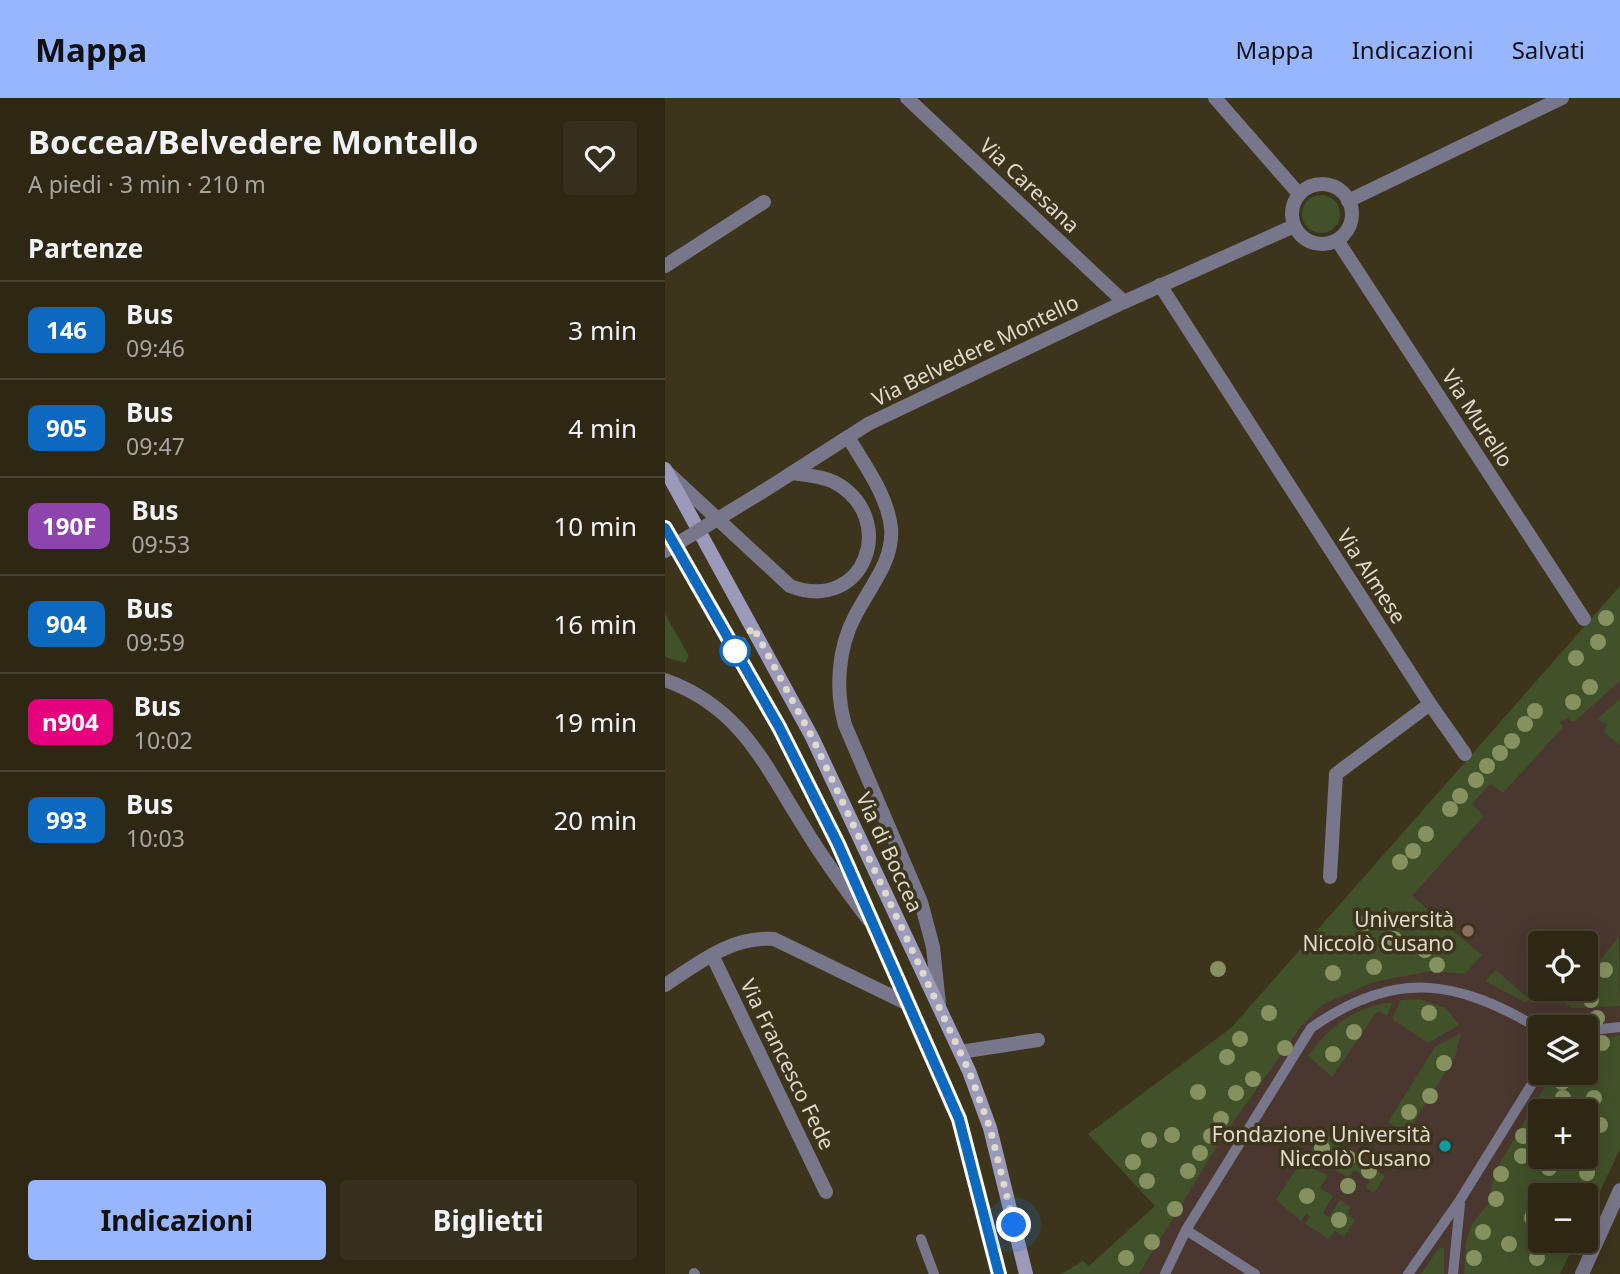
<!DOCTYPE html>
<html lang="it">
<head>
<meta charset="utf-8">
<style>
	body { margin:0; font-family:"Noto Sans",sans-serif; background:#352f1d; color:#f1f3f6; height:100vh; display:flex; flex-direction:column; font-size:26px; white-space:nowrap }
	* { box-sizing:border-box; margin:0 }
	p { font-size:23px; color:#a7a5a0 }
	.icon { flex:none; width:38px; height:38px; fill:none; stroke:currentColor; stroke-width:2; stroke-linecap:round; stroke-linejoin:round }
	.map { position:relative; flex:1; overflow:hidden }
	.details { display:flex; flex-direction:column; background:#2d2714; width:665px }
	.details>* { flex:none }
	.badge { padding:0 14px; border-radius:10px; font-size:24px; line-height:46px }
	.controls { position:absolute; left:863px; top:833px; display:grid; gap:14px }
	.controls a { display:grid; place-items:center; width:70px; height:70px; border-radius:7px; background:#2d2714; box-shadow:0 7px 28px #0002,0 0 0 2px #484434; font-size:35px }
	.you { position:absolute; width:35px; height:35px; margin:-18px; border:5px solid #fff; border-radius:50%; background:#1a73e8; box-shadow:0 0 0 10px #1a73e833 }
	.map>.badge { position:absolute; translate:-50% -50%; box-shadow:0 0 0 4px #fff }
	h2 { padding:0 28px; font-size:26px; line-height:63px }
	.round { display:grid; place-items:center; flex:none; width:74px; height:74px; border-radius:7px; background:#352f1d }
	.overview { display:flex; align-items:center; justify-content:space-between; height:119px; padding:0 28px }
	h1 { font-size:33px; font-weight:700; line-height:52px }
	.action { display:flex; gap:14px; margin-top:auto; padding:14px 28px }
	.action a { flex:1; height:80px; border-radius:7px; background:#97b6fd; color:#111; font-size:28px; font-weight:700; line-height:80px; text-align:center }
	.action a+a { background:#352f1d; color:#f1f3f6 }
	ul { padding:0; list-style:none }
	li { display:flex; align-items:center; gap:21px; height:98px; padding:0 28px; border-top:2px solid #484434 }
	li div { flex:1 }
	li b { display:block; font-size:26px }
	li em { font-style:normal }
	li .badge { min-width:77px; font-weight:700; text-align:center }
	header { display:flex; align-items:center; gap:42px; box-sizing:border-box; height:98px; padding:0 35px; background:#97b6fd; color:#111 }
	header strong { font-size:33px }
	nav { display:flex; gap:38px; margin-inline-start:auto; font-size:24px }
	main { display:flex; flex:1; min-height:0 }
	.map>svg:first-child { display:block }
</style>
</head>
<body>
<header>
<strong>Mappa</strong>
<nav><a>Mappa</a><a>Indicazioni</a><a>Salvati</a></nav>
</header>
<main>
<section class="details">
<div class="overview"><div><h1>Boccea/Belvedere Montello</h1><p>A piedi · 3 min · 210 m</p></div><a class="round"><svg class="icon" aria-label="heart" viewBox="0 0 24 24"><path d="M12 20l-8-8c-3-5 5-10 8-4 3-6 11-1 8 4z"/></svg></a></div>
<h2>Partenze</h2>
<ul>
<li><span class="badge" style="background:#0c69bf;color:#fff">146</span><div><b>Bus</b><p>09:46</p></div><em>3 min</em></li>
<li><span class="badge" style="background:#0c69bf;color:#fff">905</span><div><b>Bus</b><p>09:47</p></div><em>4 min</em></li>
<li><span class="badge" style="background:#8e44ad;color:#fff">190F</span><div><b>Bus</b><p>09:53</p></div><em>10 min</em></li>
<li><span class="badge" style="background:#0c69bf;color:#fff">904</span><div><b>Bus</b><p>09:59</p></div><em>16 min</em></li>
<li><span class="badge" style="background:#e6007e;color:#fff">n904</span><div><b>Bus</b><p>10:02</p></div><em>19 min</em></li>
<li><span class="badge" style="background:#0c69bf;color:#fff">993</span><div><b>Bus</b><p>10:03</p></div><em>20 min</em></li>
</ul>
<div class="action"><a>Indicazioni</a><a>Biglietti</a></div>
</section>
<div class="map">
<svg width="955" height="1176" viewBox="0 0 955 1176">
	<rect width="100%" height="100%" fill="#3c341b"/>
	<path fill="#4a372f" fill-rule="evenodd" d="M955 488V1051L921 1123 920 1097H875V1143H911L895 1176H396L418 1163 424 1168 490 1108 423 1036 566 930ZM875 845H920V891H875ZM875 929H920V975H875ZM875 1013H920V1059H875Z"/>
	<g fill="#415129" fill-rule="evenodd">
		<circle cx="656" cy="116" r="19"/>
		<path d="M955 488V583L910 623 906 624 903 620 895 624 898 629 838 695 825 686 807 706 819 718 747 798 817 857 800 876 767 873 734 879 706 885 657 907 637 927 555 1043 474 1176H396L418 1163 424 1168 490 1108 423 1036 566 930Z"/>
		<path d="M0 516 24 558 20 565 0 559Z"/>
		<path d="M955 601V647L939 634 942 627 932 621Z"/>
		<path d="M954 838 955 908 907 910 900 905 912 891H920L921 881Z"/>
		<path d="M831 872 864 901 861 905 820 883Z"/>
		<path d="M754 901 781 910 794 927 763 945 727 921 736 902Z"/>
		<path d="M728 904 722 918 713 913 710 916 667 979 643 958C664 928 691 908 728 904Z"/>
		<path d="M796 935 790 959 741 1037 723 1024 770 949Z"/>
		<path d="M955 937V1051L921 1123 920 1097H875V1143H911L895 1176H799L801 1144 807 1126 823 1106 830 1073 888 975H920L921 944ZM875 1013H920V1059H875Z"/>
		<path d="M654 1036 659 1040 662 1036 676 1046 667 1058 660 1053 653 1062 645 1056Z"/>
		<path d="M679 1049 720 1078 709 1095 701 1090 705 1082 689 1072 683 1080 667 1070Z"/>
		<path d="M635 1065 663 1077 655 1090 668 1098 658 1115 664 1119 675 1102 686 1109 682 1116 690 1122 679 1139 670 1133 664 1141 640 1126 645 1118 641 1116 636 1123 611 1102Z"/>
		<path d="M779 1149V1176H756L773 1151Z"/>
	</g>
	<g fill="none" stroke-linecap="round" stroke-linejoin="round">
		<g stroke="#77768a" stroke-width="10">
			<path d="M920 933 955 929"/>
			<path d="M256 1141 269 1176"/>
			<path d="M29 1175 30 1176"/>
			<path d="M500 1176 521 1132"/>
			<path d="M590 1176 521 1132 646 930C730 871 791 881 875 931"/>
			<path d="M743 1176 795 1102 875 973"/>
			<path d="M788 1176 795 1106"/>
		</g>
		<g stroke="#77768a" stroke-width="14">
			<path d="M242 0 459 204"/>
			<path d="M550 0 634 96"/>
			<circle cx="657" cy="116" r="30"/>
			<path d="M683 103 897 0"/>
			<path d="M672 142 919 521"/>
			<path d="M0 168 99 104"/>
			<path d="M495 187 765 606 671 676 665 779"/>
			<path d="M183 339 203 326 459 204 629 128"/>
			<path d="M765 606 800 656"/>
			<path d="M47 857 161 1094"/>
			<path d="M0 887C34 865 66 838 109 841L243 906"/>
			<path d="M295 954 373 942"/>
			<path d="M917 1176 955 1092"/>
		</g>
		<g stroke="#77768a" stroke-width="14">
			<path d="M3 375 125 488C200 517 235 419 169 384 156 378 141 377 127 375"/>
			<path d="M97 394 183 339C199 366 223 398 226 430 229 463 204 490 190 518 173 550 170 592 180 627L256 804 268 849 274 906"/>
			<path d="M0 582C76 609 99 666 139 729 158 761 181 792 203 821"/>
		</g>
		<g stroke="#9c9aba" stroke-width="14">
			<path d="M0 371 147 639 304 973 325 1030 361 1176"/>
			<path d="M0 430 114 629 173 746 294 1021 334 1176"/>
		</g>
		<path stroke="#77768a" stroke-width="14" d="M0 453 97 394"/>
	</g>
	<g fill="#85915f">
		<circle cx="941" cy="520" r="8"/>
		<circle cx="933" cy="544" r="8"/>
		<circle cx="911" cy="560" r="8"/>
		<circle cx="925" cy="589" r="8"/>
		<circle cx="908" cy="604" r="8"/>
		<circle cx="870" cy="613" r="8"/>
		<circle cx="860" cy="626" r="8"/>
		<circle cx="847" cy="643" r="8"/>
		<circle cx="835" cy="655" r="8"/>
		<circle cx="822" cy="668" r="8"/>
		<circle cx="811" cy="682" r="8"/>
		<circle cx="795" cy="698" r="8"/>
		<circle cx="785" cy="711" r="8"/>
		<circle cx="761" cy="736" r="8"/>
		<circle cx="748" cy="753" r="8"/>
		<circle cx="735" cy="764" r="8"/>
		<circle cx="700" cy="825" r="8"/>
		<circle cx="729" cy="841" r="8"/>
		<circle cx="760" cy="852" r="8"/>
		<circle cx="772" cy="867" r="8"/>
		<circle cx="709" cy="869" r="8"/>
		<circle cx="553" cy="871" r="8"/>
		<circle cx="940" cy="872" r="8"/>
		<circle cx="668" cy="875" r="8"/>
		<circle cx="926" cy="902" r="8"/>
		<circle cx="604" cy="915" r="8"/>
		<circle cx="764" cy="915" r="8"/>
		<circle cx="932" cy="920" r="8"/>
		<circle cx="689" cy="934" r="8"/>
		<circle cx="575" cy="941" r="8"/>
		<circle cx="937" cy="945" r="8"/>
		<circle cx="620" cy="950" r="8"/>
		<circle cx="668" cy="956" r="8"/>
		<circle cx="562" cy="959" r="8"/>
		<circle cx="779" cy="965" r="8"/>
		<circle cx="588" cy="981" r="8"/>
		<circle cx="897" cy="984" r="8"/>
		<circle cx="533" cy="994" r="8"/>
		<circle cx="571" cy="995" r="8"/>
		<circle cx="765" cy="998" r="8"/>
		<circle cx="898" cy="1000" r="8"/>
		<circle cx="929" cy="1000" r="8"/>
		<circle cx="744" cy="1014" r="8"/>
		<circle cx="556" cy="1021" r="8"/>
		<circle cx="935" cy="1027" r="8"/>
		<circle cx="507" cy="1037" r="8"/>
		<circle cx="546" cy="1038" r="8"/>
		<circle cx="858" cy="1038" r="8"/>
		<circle cx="484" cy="1042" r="8"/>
		<circle cx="657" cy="1050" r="8"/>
		<circle cx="535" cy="1055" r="8"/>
		<circle cx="857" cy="1058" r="8"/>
		<circle cx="683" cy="1060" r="8"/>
		<circle cx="468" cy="1064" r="8"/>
		<circle cx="884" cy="1070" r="8"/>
		<circle cx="523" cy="1073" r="8"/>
		<circle cx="704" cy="1073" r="8"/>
		<circle cx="922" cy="1075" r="8"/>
		<circle cx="836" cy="1076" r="8"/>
		<circle cx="482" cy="1083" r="8"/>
		<circle cx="683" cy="1088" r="8"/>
		<circle cx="642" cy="1098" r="8"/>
		<circle cx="831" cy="1101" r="8"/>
		<circle cx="510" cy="1111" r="8"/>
		<circle cx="867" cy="1120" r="8"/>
		<circle cx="674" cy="1122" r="8"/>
		<circle cx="818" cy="1134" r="8"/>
		<circle cx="487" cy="1144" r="8"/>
		<circle cx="844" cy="1146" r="8"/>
		<circle cx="461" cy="1160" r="8"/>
		<circle cx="809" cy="1160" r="8"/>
		<circle cx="872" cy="1160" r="8"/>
	</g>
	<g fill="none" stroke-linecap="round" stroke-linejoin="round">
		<g stroke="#fff" stroke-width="16">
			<path id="line" d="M0 430 114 629 173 746 294 1021 334 1176"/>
		</g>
		<use href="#line" stroke="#0c69bf" stroke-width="10"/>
		<path stroke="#dfdacb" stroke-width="7" stroke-dasharray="0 12.6" d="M70 553 88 529 147 639 304 973 325 1030 349 1127"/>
	</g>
	<circle fill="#fff" stroke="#0c69bf" stroke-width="3.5" cx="70" cy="553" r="14"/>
	<circle fill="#8d6e63" stroke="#3c341b" stroke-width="2.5" cx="803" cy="833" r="7"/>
	<circle fill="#0f9aa8" stroke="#3c341b" stroke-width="2.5" cx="780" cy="1048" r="7"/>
	<g text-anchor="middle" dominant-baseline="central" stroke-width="7" stroke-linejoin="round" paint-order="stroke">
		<g font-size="21" fill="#dfdacb" stroke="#3c341b">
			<text transform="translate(365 87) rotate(43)">Via Caresana</text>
			<text transform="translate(310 252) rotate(-26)">Via Belvedere Montello</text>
			<text transform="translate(813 320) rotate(57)">Via Murello</text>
			<text transform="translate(707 478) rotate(57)">Via Almese</text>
			<text transform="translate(225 754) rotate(65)">Via di Boccea</text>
			<text transform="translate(123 966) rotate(64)">Via Francesco Fede</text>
		</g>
		<g font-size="21" fill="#dfdacb" stroke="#3c341b" text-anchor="end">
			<text x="789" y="821">Università<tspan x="789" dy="24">Niccolò Cusano</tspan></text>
			<text x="766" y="1036">Fondazione Università<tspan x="766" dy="24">Niccolò Cusano</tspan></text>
		</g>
	</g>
</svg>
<div class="controls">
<a><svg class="icon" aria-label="locate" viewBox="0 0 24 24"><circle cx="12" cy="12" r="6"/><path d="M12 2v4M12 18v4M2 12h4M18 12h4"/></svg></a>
<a><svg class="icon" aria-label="layers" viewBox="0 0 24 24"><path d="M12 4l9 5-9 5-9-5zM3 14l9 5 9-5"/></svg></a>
<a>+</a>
<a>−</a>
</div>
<div class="you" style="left:349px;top:1127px"></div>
</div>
</main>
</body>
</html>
